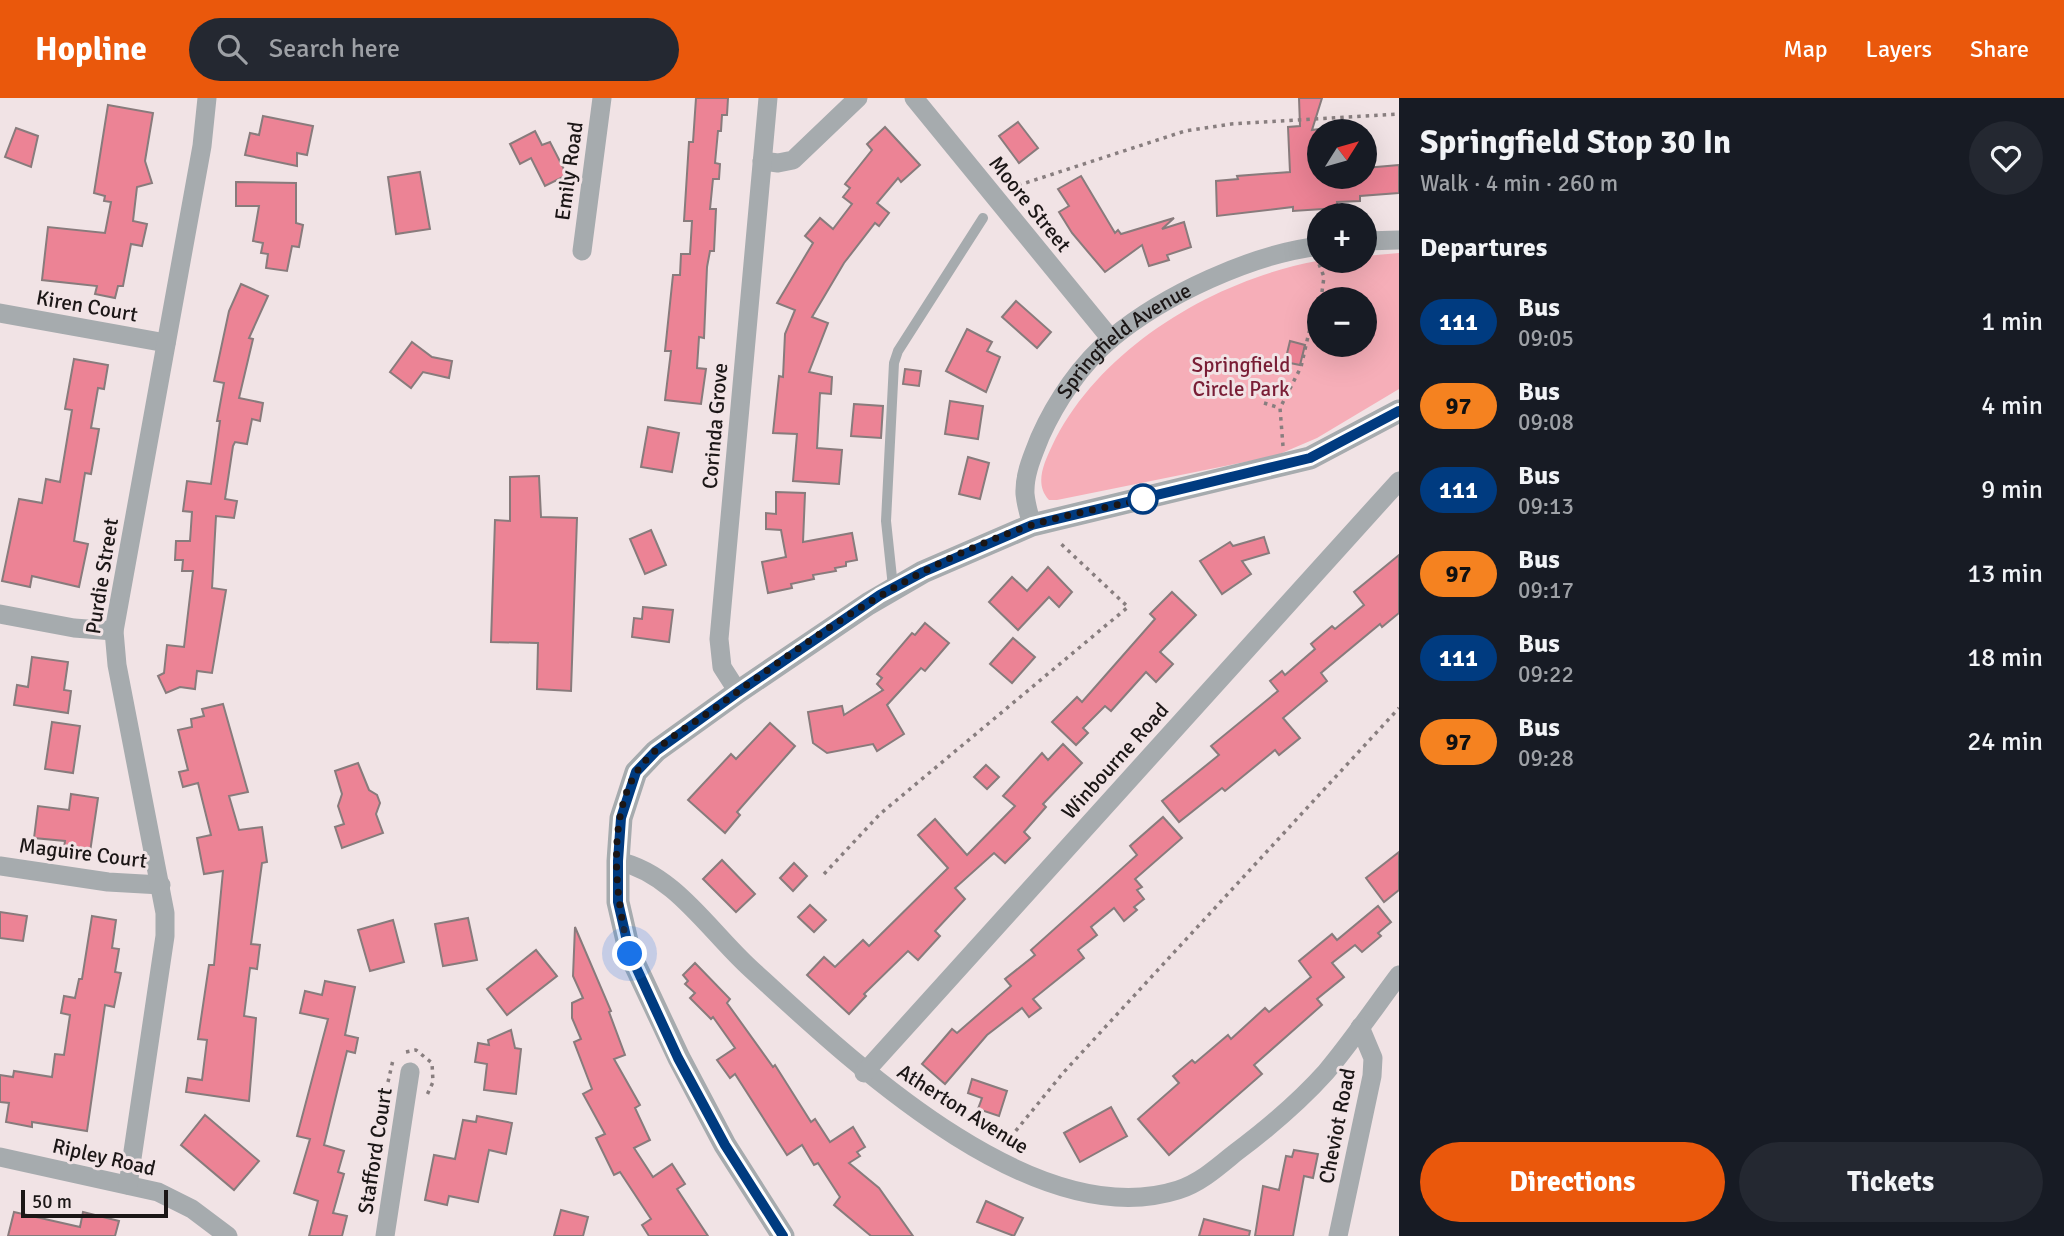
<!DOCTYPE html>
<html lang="en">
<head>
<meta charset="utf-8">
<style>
	body { margin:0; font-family:Signika,sans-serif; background:#242831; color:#f1f3f6; height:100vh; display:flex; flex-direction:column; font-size:26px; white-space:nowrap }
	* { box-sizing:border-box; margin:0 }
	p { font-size:23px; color:#9ea1a6 }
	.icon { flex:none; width:38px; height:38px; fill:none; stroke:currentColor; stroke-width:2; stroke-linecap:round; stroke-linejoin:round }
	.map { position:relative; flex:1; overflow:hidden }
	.sheet { display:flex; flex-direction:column; background:#171b24; width:665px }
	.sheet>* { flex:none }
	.badge { padding:0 14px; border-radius:23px; font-size:24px; line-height:46px }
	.needle { width:46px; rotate:53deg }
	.fabs { position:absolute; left:1307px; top:21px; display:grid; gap:14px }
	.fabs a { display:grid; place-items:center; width:70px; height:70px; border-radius:50%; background:#171b24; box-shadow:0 7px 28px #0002; font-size:35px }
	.scale { position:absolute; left:21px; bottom:18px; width:147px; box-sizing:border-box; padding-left:7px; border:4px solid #1b1616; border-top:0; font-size:19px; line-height:24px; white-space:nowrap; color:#1b1616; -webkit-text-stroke:5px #f1e3e5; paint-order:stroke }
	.you { position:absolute; width:35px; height:35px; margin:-18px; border:5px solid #fff; border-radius:50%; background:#1a73e8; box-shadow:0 0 0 10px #1a73e833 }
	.map>.badge { position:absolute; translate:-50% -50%; box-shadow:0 0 0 4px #fff }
	h2 { padding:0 21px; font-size:26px; line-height:63px }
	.round { display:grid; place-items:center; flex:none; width:74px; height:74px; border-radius:37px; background:#242831 }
	.head { display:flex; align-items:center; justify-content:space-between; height:119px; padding:0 21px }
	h1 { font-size:33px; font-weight:800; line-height:52px }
	.cta { display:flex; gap:14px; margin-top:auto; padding:14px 21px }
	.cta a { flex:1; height:80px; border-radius:42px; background:#ea580c; color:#fff; font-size:28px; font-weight:800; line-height:80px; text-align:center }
	.cta a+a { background:#242831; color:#f1f3f6 }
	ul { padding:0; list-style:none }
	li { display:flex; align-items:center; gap:21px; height:84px; padding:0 21px }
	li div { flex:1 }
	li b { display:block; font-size:26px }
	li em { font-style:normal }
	li .badge { min-width:77px; font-weight:700; text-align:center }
	header { display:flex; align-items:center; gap:42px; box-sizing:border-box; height:98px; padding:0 35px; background:#ea580c; color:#fff }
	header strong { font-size:33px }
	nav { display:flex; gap:38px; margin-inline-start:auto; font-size:24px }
	.search { width:490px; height:63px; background:#242831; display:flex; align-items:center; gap:18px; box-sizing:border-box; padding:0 24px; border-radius:38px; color:#9ea1a6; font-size:26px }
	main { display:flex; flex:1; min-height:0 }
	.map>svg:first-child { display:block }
</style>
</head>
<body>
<header>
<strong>Hopline</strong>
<div class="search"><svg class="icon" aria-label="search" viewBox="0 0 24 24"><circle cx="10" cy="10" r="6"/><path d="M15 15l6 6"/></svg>Search here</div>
<nav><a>Map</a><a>Layers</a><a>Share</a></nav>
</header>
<main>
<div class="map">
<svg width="1399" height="1138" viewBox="0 0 1399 1138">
	<rect width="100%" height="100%" fill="#f1e3e5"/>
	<path fill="#f6aeb8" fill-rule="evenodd" d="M1399 155V291L1317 340 1275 358 1057 402H1049C1034 386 1044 365 1052 348 1098 251 1213 182 1317 163 1332 161 1350 163 1365 163V158ZM1320 201H1365V247H1320Z"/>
	<g fill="#ec8395" stroke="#887b7c" stroke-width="2">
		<path d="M696 0H728L727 17H722L721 33H718L715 65 720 66 719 81H713L710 111H716L714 153H710L707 169 704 240 699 239 697 270 706 271 701 306 665 302 671 253H665L673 177H680L681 156H690L692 123H684L689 44H693Z"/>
		<path d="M1299 0H1322L1312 32 1320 31V79H1365V70L1399 67V95L1360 98V103L1337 104 1338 110 1293 113V109L1217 118 1216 83 1238 81 1237 78 1290 74 1288 29 1300 28Z"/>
		<path d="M108 7 153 15 145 63 152 85 137 89 133 123 147 126 142 148 131 146 123 188H118L115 200 95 196 97 188 42 182 48 129 105 135 111 104 104 103 105 98 94 95Z"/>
		<path d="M263 18 313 28 307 57 297 55V68L245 57 250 35 259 37Z"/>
		<path d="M1018 24 1038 50 1019 65 999 38Z"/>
		<path d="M885 29 920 67 901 84 898 80 877 105 889 115 879 128 875 125 844 165 812 219 828 225 809 274 832 279 831 296 820 295 817 350 842 352 839 386 793 383 797 336 773 335 779 278 783 279 785 236 795 212 777 205 813 145 805 138 820 120 833 131 852 106 843 99 850 90 845 86 872 52 867 46Z"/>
		<path d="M16 30 38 38 31 69 5 59Z"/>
		<path d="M535 33 542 47 550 44 567 77 545 88 531 60 520 66 510 46Z"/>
		<path d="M420 74 430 131 396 136 388 79Z"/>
		<path d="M1081 78 1115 135 1118 132 1121 136 1174 120 1162 131 1184 124 1191 149 1167 157 1169 162 1149 168 1142 147 1105 174 1072 135 1059 114 1069 108 1058 91Z"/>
		<path d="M236 84 296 85V125L303 127 299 149 292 148 287 173 266 170 268 156 261 155 263 145 253 143 259 108H236Z"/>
		<path d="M241 186 268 198 249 240 253 241 239 300 263 305 260 323 252 321 247 346 235 344 233 348 225 401 237 403 234 420 216 418 212 490 226 492 212 575 197 573 195 591 180 589 166 595 158 578 164 575 167 547 184 549 193 473H182L183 462H175L176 443H190L192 414 183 413 187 383 211 386 220 323H217L224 285 214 283 229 213Z"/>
		<path d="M1016 203 1051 234 1037 250 1002 219Z"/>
		<path d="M967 231 992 244 987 253 1000 259 986 294 946 273Z"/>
		<path d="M1290 243 1305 247 1300 267 1285 264Z"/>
		<path d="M412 244 432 259 452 263 449 280 423 274 411 290 390 274Z"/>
		<path d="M74 261 108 267 104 291 98 290 91 330 99 331 91 376 85 375 74 443 88 446 79 489 32 478 30 489 2 483 19 401 42 405 46 381 60 384 72 312 65 311Z"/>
		<path d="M905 271 921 273 919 288 903 286Z"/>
		<path d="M950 303 983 308 978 341 945 336Z"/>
		<path d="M854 306 883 308 881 340 851 338Z"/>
		<path d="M648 329 679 335 672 374 641 369Z"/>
		<path d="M968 359 989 365 980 401 959 396Z"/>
		<path d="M539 378 541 419 577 420 571 593 537 591 538 545 491 544 495 422 510 423V379Z"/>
		<path d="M776 394 805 395 803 444 852 435 857 462 846 464V468L835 470 836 473 813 477 814 481 791 486 792 490 768 495 762 464 786 459 781 432 766 431V415L776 416Z"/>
		<path d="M651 432 666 467 645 476 630 441Z"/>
		<path d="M1264 439 1269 455 1242 463 1251 476 1222 496 1200 463 1230 444 1233 448Z"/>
		<path d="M1399 457V515L1382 529 1380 526 1321 575 1327 583 1283 620 1300 640 1279 657 1275 652 1225 693 1222 690 1179 724 1162 703 1219 657 1211 648 1278 593 1270 583 1282 573 1285 577 1315 551 1311 546 1332 528 1335 531 1364 507 1354 494Z"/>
		<path d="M1048 469 1072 494 1059 509 1049 499 1018 532 989 504 1012 479 1027 493Z"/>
		<path d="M1172 494 1196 517 1160 554 1173 566 1156 584 1146 574 1111 613 1105 608 1083 630 1088 635 1076 647 1052 624 1077 599 1082 604 1155 521 1150 516Z"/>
		<path d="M643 509 673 512 669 544 632 539 634 520 642 521Z"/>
		<path d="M925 525 949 545 925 573 921 570 887 607 904 636 877 653 873 646 827 655 813 645 808 614 842 608 844 617 883 592 877 586 882 580 877 576 912 535 915 537Z"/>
		<path d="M1013 540 1035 559 1012 585 990 566Z"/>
		<path d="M32 559 68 564 64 592 71 593 68 615 14 607 17 587 28 589Z"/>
		<path d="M223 606 248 694 229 698 239 732 262 729 267 764 262 765 251 846 260 847 257 871 250 870 244 918 256 920 249 1003 186 994 188 980 202 982 207 942 198 941 209 867H214L223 773 204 776 197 740 211 737 198 685 183 689 179 674 188 672 178 632 192 629 191 621 204 618 202 611Z"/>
		<path d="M52 624 80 628 73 675 45 671Z"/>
		<path d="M770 625 795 648 737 714 740 717 725 735 688 702 731 656 736 661Z"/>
		<path d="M1063 646 1082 665 1043 706 1046 709 1024 734 1030 740 1005 765 994 755 955 790 965 801 935 833 940 838 918 862 908 853 864 896 866 898 849 916 807 877 824 859 835 869 863 842 869 848 948 770 918 737 935 721 967 757 1015 708 1003 698 1042 655 1048 662Z"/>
		<path d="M358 665 369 692 377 697 380 705 376 716 383 735 342 750 335 729 344 726 338 708 342 696 335 673Z"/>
		<path d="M986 667 999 679 987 691 974 679Z"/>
		<path d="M71 696 98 700 90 754 64 750 65 743 34 740 38 708 69 712Z"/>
		<path d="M1163 719 1182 740 1135 781 1142 789 1137 792 1144 801 1134 809 1137 812 1124 823 1114 810 1091 829 1097 837 1078 852 1084 860 1033 901 1041 910 1029 919 1022 910 987 937 945 986 922 966 952 931 957 935 1011 888 1005 881 1035 857 1031 852 1137 757 1130 748Z"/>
		<path d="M1399 754V792L1384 804 1366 780Z"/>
		<path d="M722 762 755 796 736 814 703 781Z"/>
		<path d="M794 765 807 778 793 793 780 780Z"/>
		<path d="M810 807 826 822 814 834 798 819Z"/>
		<path d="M1378 808 1391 824 1378 835 1381 838 1362 854 1355 847 1332 865 1344 879 1317 901 1322 907 1254 967 1262 976 1169 1057 1138 1021 1179 985 1173 978 1192 962 1195 965 1228 937 1231 941 1265 910 1269 914 1311 879 1299 863 1332 836 1337 842Z"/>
		<path d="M0 814 27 818 23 843 0 840Z"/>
		<path d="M92 818 116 822 112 850 119 851 115 874 121 875 114 909 105 907 87 1033 32 1024V1029L6 1024 9 1005 0 1004V977L13 979 14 973 52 979 55 956 64 957 70 917 61 915 64 898 75 900 79 881H82Z"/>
		<path d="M468 820 477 862 443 868 435 826Z"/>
		<path d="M393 822 404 864 370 873 358 832Z"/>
		<path d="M575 829 611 913 609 914 625 957 614 961 640 1007 635 1010 650 1042 634 1050 653 1079 672 1066 685 1086 677 1091 708 1138H649L642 1127 651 1121 620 1074 614 1077 596 1040 605 1036 583 996 592 991 574 944 581 941 572 920V905L583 900 573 878Z"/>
		<path d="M536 852 557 878 507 917 487 891Z"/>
		<path d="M695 865 730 901 727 905 773 969 775 967 811 1024 815 1021 830 1044 853 1029 865 1049 857 1054 860 1058 849 1065 879 1090 913 1138H871L834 1107 840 1099 818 1065 814 1067 802 1047 787 1057 735 976 730 980 717 962 735 950 713 919 711 921 690 900 695 895 685 886 688 883 683 877Z"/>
		<path d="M325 883 355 889 345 937 358 940 355 955 347 953 324 1047 344 1053 338 1074 344 1076 333 1115 347 1118 342 1138H309L318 1103 294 1095 310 1041 297 1038 328 921 300 915 305 893 322 897Z"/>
		<path d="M511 932 515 950 521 951 516 996 484 992 487 966 475 964 478 945 489 947 488 942Z"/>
		<path d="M972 981 1007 993 999 1018 978 1011 982 1000 968 995Z"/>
		<path d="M1111 1009 1127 1038 1080 1064 1064 1035Z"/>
		<path d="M205 1017 259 1063 234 1092 181 1047Z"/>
		<path d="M477 1018 512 1025 506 1056 489 1052 478 1104 449 1098 447 1107 425 1102 434 1057 455 1061 463 1022 476 1024Z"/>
		<path d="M1294 1052 1318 1056 1313 1080 1304 1078 1293 1138H1255L1263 1088 1279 1092 1286 1058 1292 1059Z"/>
		<path d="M986 1103 1023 1120 1014 1138 977 1124Z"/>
		<path d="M561 1112 588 1119 583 1138H554Z"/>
		<path d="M14 1114 80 1129 83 1114 119 1123 115 1138H8Z"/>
		<path d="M1204 1121 1250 1133 1249 1138H1199Z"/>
	</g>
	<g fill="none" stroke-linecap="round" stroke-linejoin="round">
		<g stroke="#887e7f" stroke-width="3.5" stroke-dasharray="3.5 5" stroke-linecap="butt">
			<path d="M1010 90 1185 33 1231 26 1399 16"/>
			<path d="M1319 166 1324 179 1321 201"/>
			<path d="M1264 305 1280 310"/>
			<path d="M1283 348 1280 310 1301 269 1312 221 1320 204"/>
			<path d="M824 776 880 716 1128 509 1058 443"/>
			<path d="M406 954 416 952 432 965 433 984 427 997"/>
			<path d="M388 984 393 962"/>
			<path d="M1005 1046 1063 975 1399 610"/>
		</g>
		<path stroke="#a6abae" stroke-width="10" d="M893 489 886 423 894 265 898 253 983 120"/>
		<g stroke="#a6abae" stroke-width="19">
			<path d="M914 0 1111 241"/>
			<path d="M762 63 778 65 793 62 858 0"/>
			<path d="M1365 143 1399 142"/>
			<path d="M582 153 602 0"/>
			<path d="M0 215 166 245"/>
			<path id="s1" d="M1032 427C1029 417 1026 406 1025 396 1024 376 1033 357 1040 339 1056 303 1081 266 1112 240 1164 197 1252 156 1320 148"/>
			<path d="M0 516 74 530 114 533"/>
			<path d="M738 594 722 569 719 541 768 0"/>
			<path d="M618 763C675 776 709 833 751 871 848 960 1033 1138 1178 1092 1200 1085 1218 1069 1235 1055 1267 1031 1300 1003 1326 974 1352 943 1375 909 1399 877"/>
			<path d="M0 768 108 784 161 787"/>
			<path d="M864 975 1399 383"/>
			<path d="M0 1059 158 1094 192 1111 228 1138"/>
			<path d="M128 1087 165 838V815L117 567 114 533 202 48 207 0"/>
			<path d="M385 1138 410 974"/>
			<path d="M1338 1138 1372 978 1373 960 1360 929"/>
		</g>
		<path stroke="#a6abae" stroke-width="23" d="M783 1138 725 1047 679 960 630 856 618 804V763L621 720 636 674 656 653 738 594 868 506 923 474 1032 427 1310 360 1399 313"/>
	</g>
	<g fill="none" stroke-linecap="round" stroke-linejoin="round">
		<g stroke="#fff" stroke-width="16">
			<path id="line" d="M783 1138 725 1047 678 960 630 856 618 804V763L621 720 636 674 656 653 738 594 880 497 923 474 1032 427 1310 360 1399 313"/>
		</g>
		<use href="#line" stroke="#003b80" stroke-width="10"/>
		<path stroke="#1b1616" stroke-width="7" stroke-dasharray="0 12.6" d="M630 856C616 807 608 731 631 684 647 650 689 629 718 608 815 537 915 466 1029 428 1066 416 1106 410 1143 401"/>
	</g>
	<circle fill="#fff" stroke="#003b80" stroke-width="3.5" cx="1143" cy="401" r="14"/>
	<g text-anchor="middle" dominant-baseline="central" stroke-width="6" stroke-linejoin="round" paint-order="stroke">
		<g font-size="21" fill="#1b1616" stroke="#f1e3e5">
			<text transform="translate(569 73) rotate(-82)">Emily Road</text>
			<text transform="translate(1030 106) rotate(51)">Moore Street</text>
			<text transform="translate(87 208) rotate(10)">Kiren Court</text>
			<text stroke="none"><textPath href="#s1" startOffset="222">Springfield Avenue</textPath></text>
			<text transform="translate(715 328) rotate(-85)">Corinda Grove</text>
			<text transform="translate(102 478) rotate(-81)">Purdie Street</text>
			<text transform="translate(1115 663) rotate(-48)">Winbourne Road</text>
			<text transform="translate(83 755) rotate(7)">Maguire Court</text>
			<text transform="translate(963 1011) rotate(32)">Atherton Avenue</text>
			<text transform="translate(1337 1028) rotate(-79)">Cheviot Road</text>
			<text transform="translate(375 1053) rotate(-81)">Stafford Court</text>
			<text transform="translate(104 1059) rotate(13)">Ripley Road</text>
		</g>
		<g font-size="21" fill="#791d35" stroke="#f1e3e5">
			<text x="1241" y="267">Springfield<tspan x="1241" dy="24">Circle Park</tspan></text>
		</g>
	</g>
</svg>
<div class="fabs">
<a><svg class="needle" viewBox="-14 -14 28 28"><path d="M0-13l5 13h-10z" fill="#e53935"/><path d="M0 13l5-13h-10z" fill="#9ea1a6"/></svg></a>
<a>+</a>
<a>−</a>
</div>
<div class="scale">50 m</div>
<div class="you" style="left:630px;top:856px"></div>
</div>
<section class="sheet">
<div class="head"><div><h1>Springfield Stop 30 In</h1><p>Walk · 4 min · 260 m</p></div><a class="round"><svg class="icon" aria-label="heart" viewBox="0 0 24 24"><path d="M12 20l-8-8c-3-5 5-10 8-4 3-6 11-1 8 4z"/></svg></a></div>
<h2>Departures</h2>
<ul>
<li><span class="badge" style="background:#003b80;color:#fff">111</span><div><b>Bus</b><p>09:05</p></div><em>1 min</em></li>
<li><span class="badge" style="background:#f58220;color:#111">97</span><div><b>Bus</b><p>09:08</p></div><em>4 min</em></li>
<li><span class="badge" style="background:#003b80;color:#fff">111</span><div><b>Bus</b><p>09:13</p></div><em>9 min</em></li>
<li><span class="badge" style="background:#f58220;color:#111">97</span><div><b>Bus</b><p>09:17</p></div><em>13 min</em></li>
<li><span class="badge" style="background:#003b80;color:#fff">111</span><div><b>Bus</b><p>09:22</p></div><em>18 min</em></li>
<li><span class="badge" style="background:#f58220;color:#111">97</span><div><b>Bus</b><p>09:28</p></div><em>24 min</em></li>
</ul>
<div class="cta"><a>Directions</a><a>Tickets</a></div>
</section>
</main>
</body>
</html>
